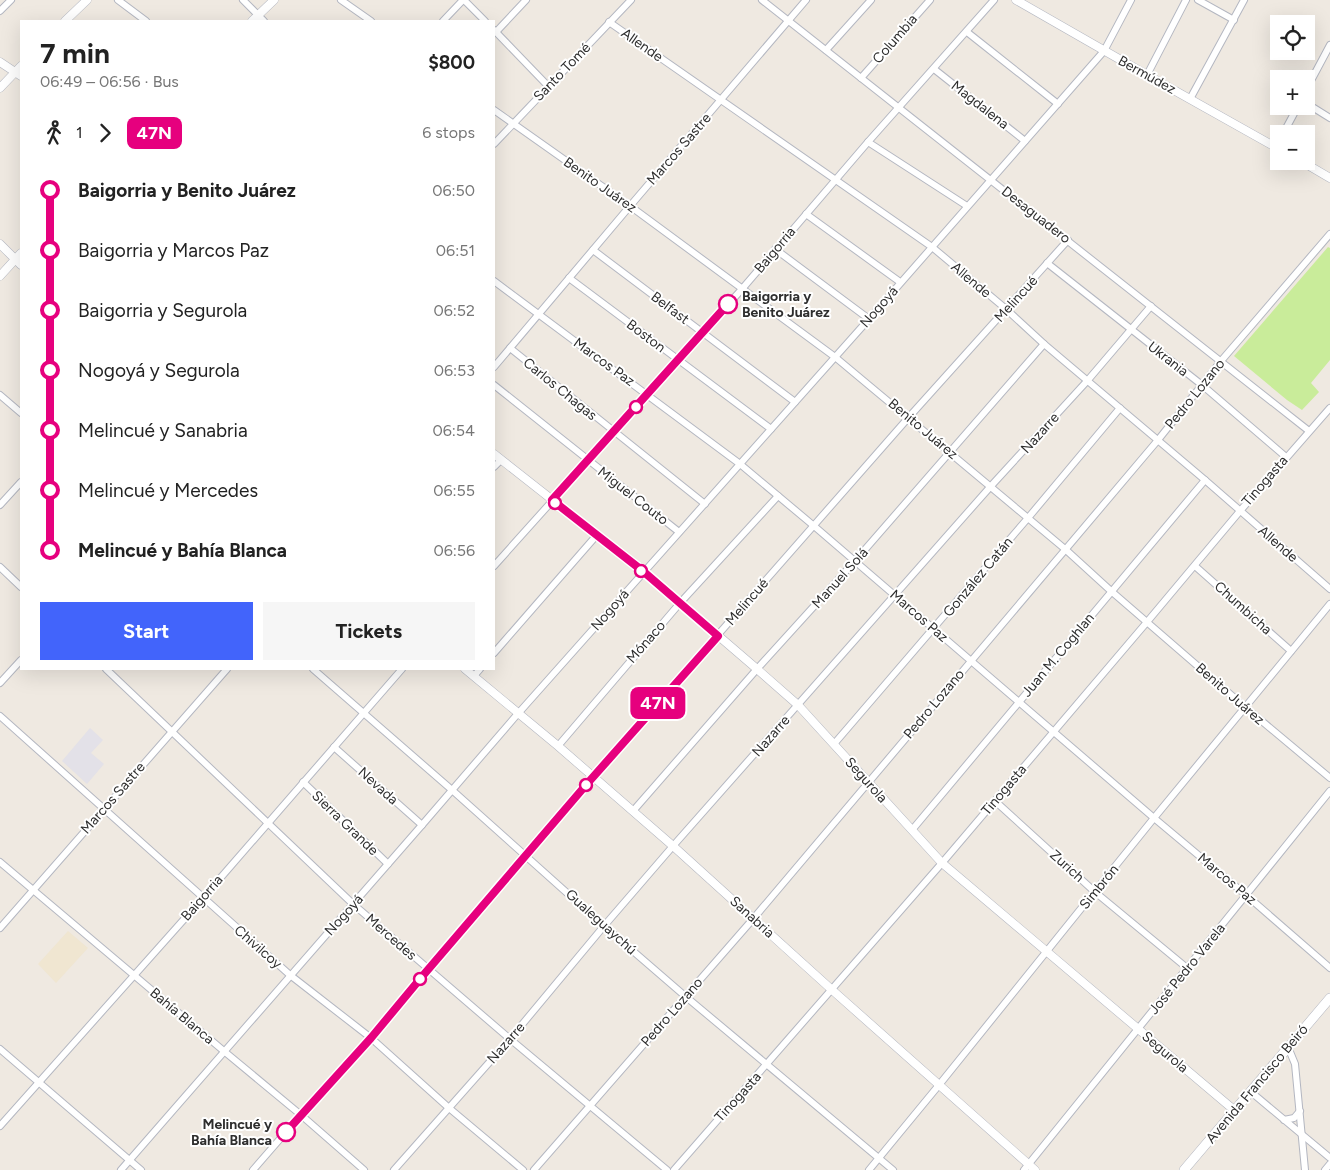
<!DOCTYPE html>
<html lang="en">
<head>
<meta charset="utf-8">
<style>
	body { margin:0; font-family:Figtree,sans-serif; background:#f6f6f6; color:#222; height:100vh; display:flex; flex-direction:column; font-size:19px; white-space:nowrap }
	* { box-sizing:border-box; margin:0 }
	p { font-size:16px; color:#767676 }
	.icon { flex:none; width:28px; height:28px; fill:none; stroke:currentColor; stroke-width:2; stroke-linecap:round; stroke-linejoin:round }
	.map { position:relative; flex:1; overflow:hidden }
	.details { position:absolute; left:20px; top:20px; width:475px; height:650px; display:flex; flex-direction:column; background:#fff; border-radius:0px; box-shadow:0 5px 20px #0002 }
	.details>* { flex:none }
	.badge { padding:0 10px; border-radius:8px; font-size:18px; line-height:32px }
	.fabs { position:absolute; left:1270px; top:15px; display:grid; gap:10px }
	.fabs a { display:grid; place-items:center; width:45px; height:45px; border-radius:0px; background:#fff; box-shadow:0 5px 20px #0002; font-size:25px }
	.map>.badge { position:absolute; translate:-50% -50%; box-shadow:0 0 0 2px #fff }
	.legs { display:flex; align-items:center; gap:8px; height:55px; padding:0 20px; font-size:16px }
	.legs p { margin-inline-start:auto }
	.head { display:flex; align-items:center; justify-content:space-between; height:85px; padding:0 20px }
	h1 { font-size:28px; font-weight:700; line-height:38px }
	.action { display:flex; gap:10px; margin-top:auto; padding:10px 20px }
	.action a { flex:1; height:58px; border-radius:0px; background:#4264fb; color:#fff; font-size:20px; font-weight:700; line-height:58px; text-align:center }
	.action a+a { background:#f6f6f6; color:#222 }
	ul { padding:0 20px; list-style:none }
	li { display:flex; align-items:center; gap:18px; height:60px; font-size:19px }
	li i { display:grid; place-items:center; width:8px; height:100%; margin:0 6px; background:currentColor }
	li i::after { content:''; width:12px; height:12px; margin:-6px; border:4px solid; border-radius:50%; background:#fff }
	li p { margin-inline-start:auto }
	li:first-child i { background:linear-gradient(#0000 50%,currentColor 0) }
	li:last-child i { background:linear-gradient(currentColor 50%,#0000 0) }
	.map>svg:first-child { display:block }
</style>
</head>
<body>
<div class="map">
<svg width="1330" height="1170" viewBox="0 0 1330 1170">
	<rect width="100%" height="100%" fill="#efe9e1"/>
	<path fill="#e3e1e8" d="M90 728 103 740 91 753 104 764 87 784 62 761Z"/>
	<path fill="#f0e6d1" d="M68 931 88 948 56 983 38 964Z"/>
	<path fill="#c9ec9a" d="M1328 247 1330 248V360L1311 383 1319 392 1302 410 1287 400 1234 356Z"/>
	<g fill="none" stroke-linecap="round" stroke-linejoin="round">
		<g stroke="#b4b7c1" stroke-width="8">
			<g id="minor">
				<path d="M118 0 146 21"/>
				<path d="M243 0 264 21"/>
				<path d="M341 0 371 21"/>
				<path d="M464 0 485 21"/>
				<path d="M762 0 1309 431"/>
				<path d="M1198 0 1234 20"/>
				<path d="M0 11 11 0"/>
				<path d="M443 21 463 0"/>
				<path d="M609 22 932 247 1006 309 1044 344 1205 480 1330 589"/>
				<path d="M494 30 548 86"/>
				<path d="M496 32 526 0"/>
				<path d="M967 32 1058 104"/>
				<path d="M826 50 871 0"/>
				<path d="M934 69 1025 141"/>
				<path d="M1147 75 1186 0"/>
				<path d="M861 78 930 0"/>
				<path d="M1306 90 1330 45"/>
				<path d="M1190 99 1244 0"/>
				<path d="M1306 103 1330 118"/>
				<path d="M494 110 630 206 835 357 1065 549 1111 591 1245 707 1330 778"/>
				<path d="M1283 134 1298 106"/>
				<path d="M868 142 967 206"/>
				<path d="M494 144 631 0"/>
				<path d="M806 214 900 282"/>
				<path d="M775 249 869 319"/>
				<path d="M593 250 795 402"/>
				<path d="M1047 263 1202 385 1286 457"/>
				<path d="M569 278 771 429"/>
				<path d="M494 281 740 464 814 526 1154 818 1246 895 1330 968"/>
				<path d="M510 348 705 504"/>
				<path d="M494 367 630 206 806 0"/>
				<path d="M494 385 679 532"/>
				<path d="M0 395 21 413"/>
				<path d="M494 467 501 460"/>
				<path d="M0 505 21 482"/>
				<path d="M494 566 742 289 868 142 994 0"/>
				<path d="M1195 566 1291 651"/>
				<path d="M0 567 21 587"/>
				<path d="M494 653 596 536"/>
				<path d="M106 669 353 904 510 1039 667 1170"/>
				<path d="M313 669 452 790 604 926 685 996 893 1170"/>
				<path d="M474 676 480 669"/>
				<path d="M0 683 21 660"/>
				<path d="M0 716 290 975 371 1038 449 1108 523 1170"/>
				<path d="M834 744 1028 518 1120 408"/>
				<path d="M558 746 680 603 778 496"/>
				<path d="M334 747 422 825"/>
				<path d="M303 782 388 864"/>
				<path d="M995 801 1095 892 1187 968"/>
				<path d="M633 811 757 669 855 561 1044 344"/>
				<path d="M912 830 1205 480"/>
				<path d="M0 862 225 1052 301 1115 364 1170"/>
				<path d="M0 928 227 669"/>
				<path d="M1288 1047 1295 1064 1305 1170"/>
				<path d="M0 1049 141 1170"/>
				<path d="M1251 1092 1330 1158"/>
				<path d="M1284 1120 1294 1118 1300 1111"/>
				<path d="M0 1126 203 898 402 669"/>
				<path d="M121 1170 422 825 515 717 869 319 1104 51 1131 0"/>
				<path d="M253 1170 286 1132 371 1038 420 979 586 785 909 417 1068 240"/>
				<path d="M394 1170 510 1039 604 926 673 846 991 486 1088 380 1151 306"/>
				<path d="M534 1170 753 919 1158 440 1221 361 1330 234"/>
				<path d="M674 1170 942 863 1147 622 1240 511 1330 408"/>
				<path d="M869 1170 939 1085 1154 818 1330 604"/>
				<path d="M1024 1170 1330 791"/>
				<path d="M1325 1170 1330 1164"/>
			</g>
		</g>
		<g stroke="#b4b7c1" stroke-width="9">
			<g id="tertiary">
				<path d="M1016 0 1147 75 1279 149"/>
				<path d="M65 21 87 0"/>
				<path d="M252 21 274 0"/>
				<path d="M0 62 21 76"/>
				<path d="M0 88 21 66"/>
				<path d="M1301 161 1330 178"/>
				<path d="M0 244 21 265"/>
				<path d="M0 276 21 253"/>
				<path d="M494 454 644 572 757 669 798 705 942 863 1234 1110"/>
				<path d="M465 669 558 746 673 846 831 989 1035 1170"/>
			</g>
		</g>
		<g stroke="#b4b7c1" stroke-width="10">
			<path id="secondary" d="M1184 1170 1330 998"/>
		</g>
		<use href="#minor" stroke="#fff" stroke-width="6"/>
		<use href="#tertiary" stroke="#fff" stroke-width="8"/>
		<use href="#secondary" stroke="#fff" stroke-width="9"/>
	</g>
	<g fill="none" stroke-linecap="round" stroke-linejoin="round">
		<g stroke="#fff" stroke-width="11">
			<path id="line-1" d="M286 1132 371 1038 420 979 586 785 718 636 644 572 552 500 728 304"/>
		</g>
		<use href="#line-1" stroke="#e6007e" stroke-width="8"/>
	</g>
	<g fill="#fff" stroke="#e6007e" stroke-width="2.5">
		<circle cx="728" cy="304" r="9"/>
		<circle cx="636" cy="407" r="6"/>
		<circle cx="555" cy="503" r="6"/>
		<circle cx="641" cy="571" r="6"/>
		<circle cx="586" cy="785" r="6"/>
		<circle cx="420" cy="979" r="6"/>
		<circle cx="286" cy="1132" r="9"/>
	</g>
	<g text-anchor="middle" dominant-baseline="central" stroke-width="4" stroke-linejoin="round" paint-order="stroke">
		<g font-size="14" fill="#2e2e2e" stroke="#fff">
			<text transform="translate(895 39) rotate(-49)">Columbia</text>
			<text transform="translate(642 45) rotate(35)">Allende</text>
			<text transform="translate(562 72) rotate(-46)">Santo Tomé</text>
			<text transform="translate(1147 75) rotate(29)">Bermúdez</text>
			<text transform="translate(980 105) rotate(38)">Magdalena</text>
			<text transform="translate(679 149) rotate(-49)">Marcos Sastre</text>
			<text transform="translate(600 185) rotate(35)">Benito Juárez</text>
			<text transform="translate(1036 215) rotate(38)">Desaguadero</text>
			<text transform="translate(775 250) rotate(-50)">Baigorria</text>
			<text transform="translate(971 280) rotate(40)">Allende</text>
			<text transform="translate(1016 299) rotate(-48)">Melincué</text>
			<text transform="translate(879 307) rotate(-49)">Nogoyá</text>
			<text transform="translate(670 308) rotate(37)">Belfast</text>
			<text transform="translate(646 336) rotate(37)">Boston</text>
			<text transform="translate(1168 359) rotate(38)">Ukrania</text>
			<text transform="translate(604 362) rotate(36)">Marcos Paz</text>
			<text transform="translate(560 389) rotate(39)">Carlos Chagas</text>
			<text transform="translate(1195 394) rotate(-51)">Pedro Lozano</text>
			<text transform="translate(923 429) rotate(40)">Benito Juárez</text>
			<text transform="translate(1040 433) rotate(-48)">Nazarre</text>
			<text transform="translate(1265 481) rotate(-49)">Tinogasta</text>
			<text transform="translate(633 496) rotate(38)">Miguel Couto</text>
			<text transform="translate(1278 544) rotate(41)">Allende</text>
			<text transform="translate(978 577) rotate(-50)">González Catán</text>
			<text transform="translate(840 578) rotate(-48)">Manuel Solá</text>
			<text transform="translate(747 602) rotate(-49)">Melincué</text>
			<text transform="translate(1243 608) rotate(42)">Chumbicha</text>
			<text transform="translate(610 610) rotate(-49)">Nogoyá</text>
			<text transform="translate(919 616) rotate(41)">Marcos Paz</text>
			<text transform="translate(646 642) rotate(-49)">Mónaco</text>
			<text transform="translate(1058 655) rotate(-50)">Juan M. Coghlan</text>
			<text transform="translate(1230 694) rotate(41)">Benito Juárez</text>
			<text transform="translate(934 704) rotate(-50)">Pedro Lozano</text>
			<text transform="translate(771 736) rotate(-49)">Nazarre</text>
			<text transform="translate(866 780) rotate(48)">Segurola</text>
			<text transform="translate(378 786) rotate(42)">Nevada</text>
			<text transform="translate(1004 790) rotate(-50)">Tinogasta</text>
			<text transform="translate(113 798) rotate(-49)">Marcos Sastre</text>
			<text transform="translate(345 823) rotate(44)">Sierra Grande</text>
			<text transform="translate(1067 866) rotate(42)">Zurich</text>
			<text transform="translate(1227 879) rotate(40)">Marcos Paz</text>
			<text transform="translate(1099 887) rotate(-51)">Simbrón</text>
			<text transform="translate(202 898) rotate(-49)">Baigorria</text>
			<text transform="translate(344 915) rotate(-48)">Nogoyá</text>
			<text transform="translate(752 917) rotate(42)">Sanabria</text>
			<text transform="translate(601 922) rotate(42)">Gualeguaychú</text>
			<text transform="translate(391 937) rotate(41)">Mercedes</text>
			<text transform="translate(258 947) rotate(41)">Chivilcoy</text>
			<text transform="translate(1187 969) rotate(-51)">José Pedro Varela</text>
			<text transform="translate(672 1012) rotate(-49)">Pedro Lozano</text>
			<text transform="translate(182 1016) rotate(40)">Bahía Blanca</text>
			<text transform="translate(506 1043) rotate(-49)">Nazarre</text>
			<text transform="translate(1165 1052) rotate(40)">Segurola</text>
			<text transform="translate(1257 1084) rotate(-50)">Avenida Francisco Beiró</text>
			<text transform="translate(738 1097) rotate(-48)">Tinogasta</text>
		</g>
		<g font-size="14" font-weight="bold" fill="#2e2e2e" stroke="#fff" text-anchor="start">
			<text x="742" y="296">Baigorria y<tspan x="742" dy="16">Benito Juárez</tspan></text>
			<text x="272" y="1124" text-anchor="end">Melincué y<tspan x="272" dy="16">Bahía Blanca</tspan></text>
		</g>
	</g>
</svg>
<div class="fabs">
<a><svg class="icon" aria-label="locate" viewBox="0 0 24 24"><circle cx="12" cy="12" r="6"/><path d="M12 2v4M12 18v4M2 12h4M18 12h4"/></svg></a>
<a>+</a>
<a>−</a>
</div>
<b class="badge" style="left:658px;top:703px;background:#e6007e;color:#fff">47N</b>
<section class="details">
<div class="head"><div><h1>7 min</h1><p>06:49 – 06:56 · Bus</p></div><b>$800</b></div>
<div class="legs"><svg class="icon" aria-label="walk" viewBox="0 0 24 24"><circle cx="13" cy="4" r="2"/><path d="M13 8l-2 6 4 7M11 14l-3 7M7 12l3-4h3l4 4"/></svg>1<svg class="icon" aria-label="forward" viewBox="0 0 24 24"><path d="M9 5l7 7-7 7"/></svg><b class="badge" style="background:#e6007e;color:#fff">47N</b><p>6 stops</p></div>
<ul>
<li><i style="color:#e6007e"></i><b>Baigorria y Benito Juárez</b><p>06:50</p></li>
<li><i style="color:#e6007e"></i><span>Baigorria y Marcos Paz</span><p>06:51</p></li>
<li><i style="color:#e6007e"></i><span>Baigorria y Segurola</span><p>06:52</p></li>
<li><i style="color:#e6007e"></i><span>Nogoyá y Segurola</span><p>06:53</p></li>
<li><i style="color:#e6007e"></i><span>Melincué y Sanabria</span><p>06:54</p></li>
<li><i style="color:#e6007e"></i><span>Melincué y Mercedes</span><p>06:55</p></li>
<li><i style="color:#e6007e"></i><b>Melincué y Bahía Blanca</b><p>06:56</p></li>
</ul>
<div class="action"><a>Start</a><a>Tickets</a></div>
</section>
</div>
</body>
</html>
